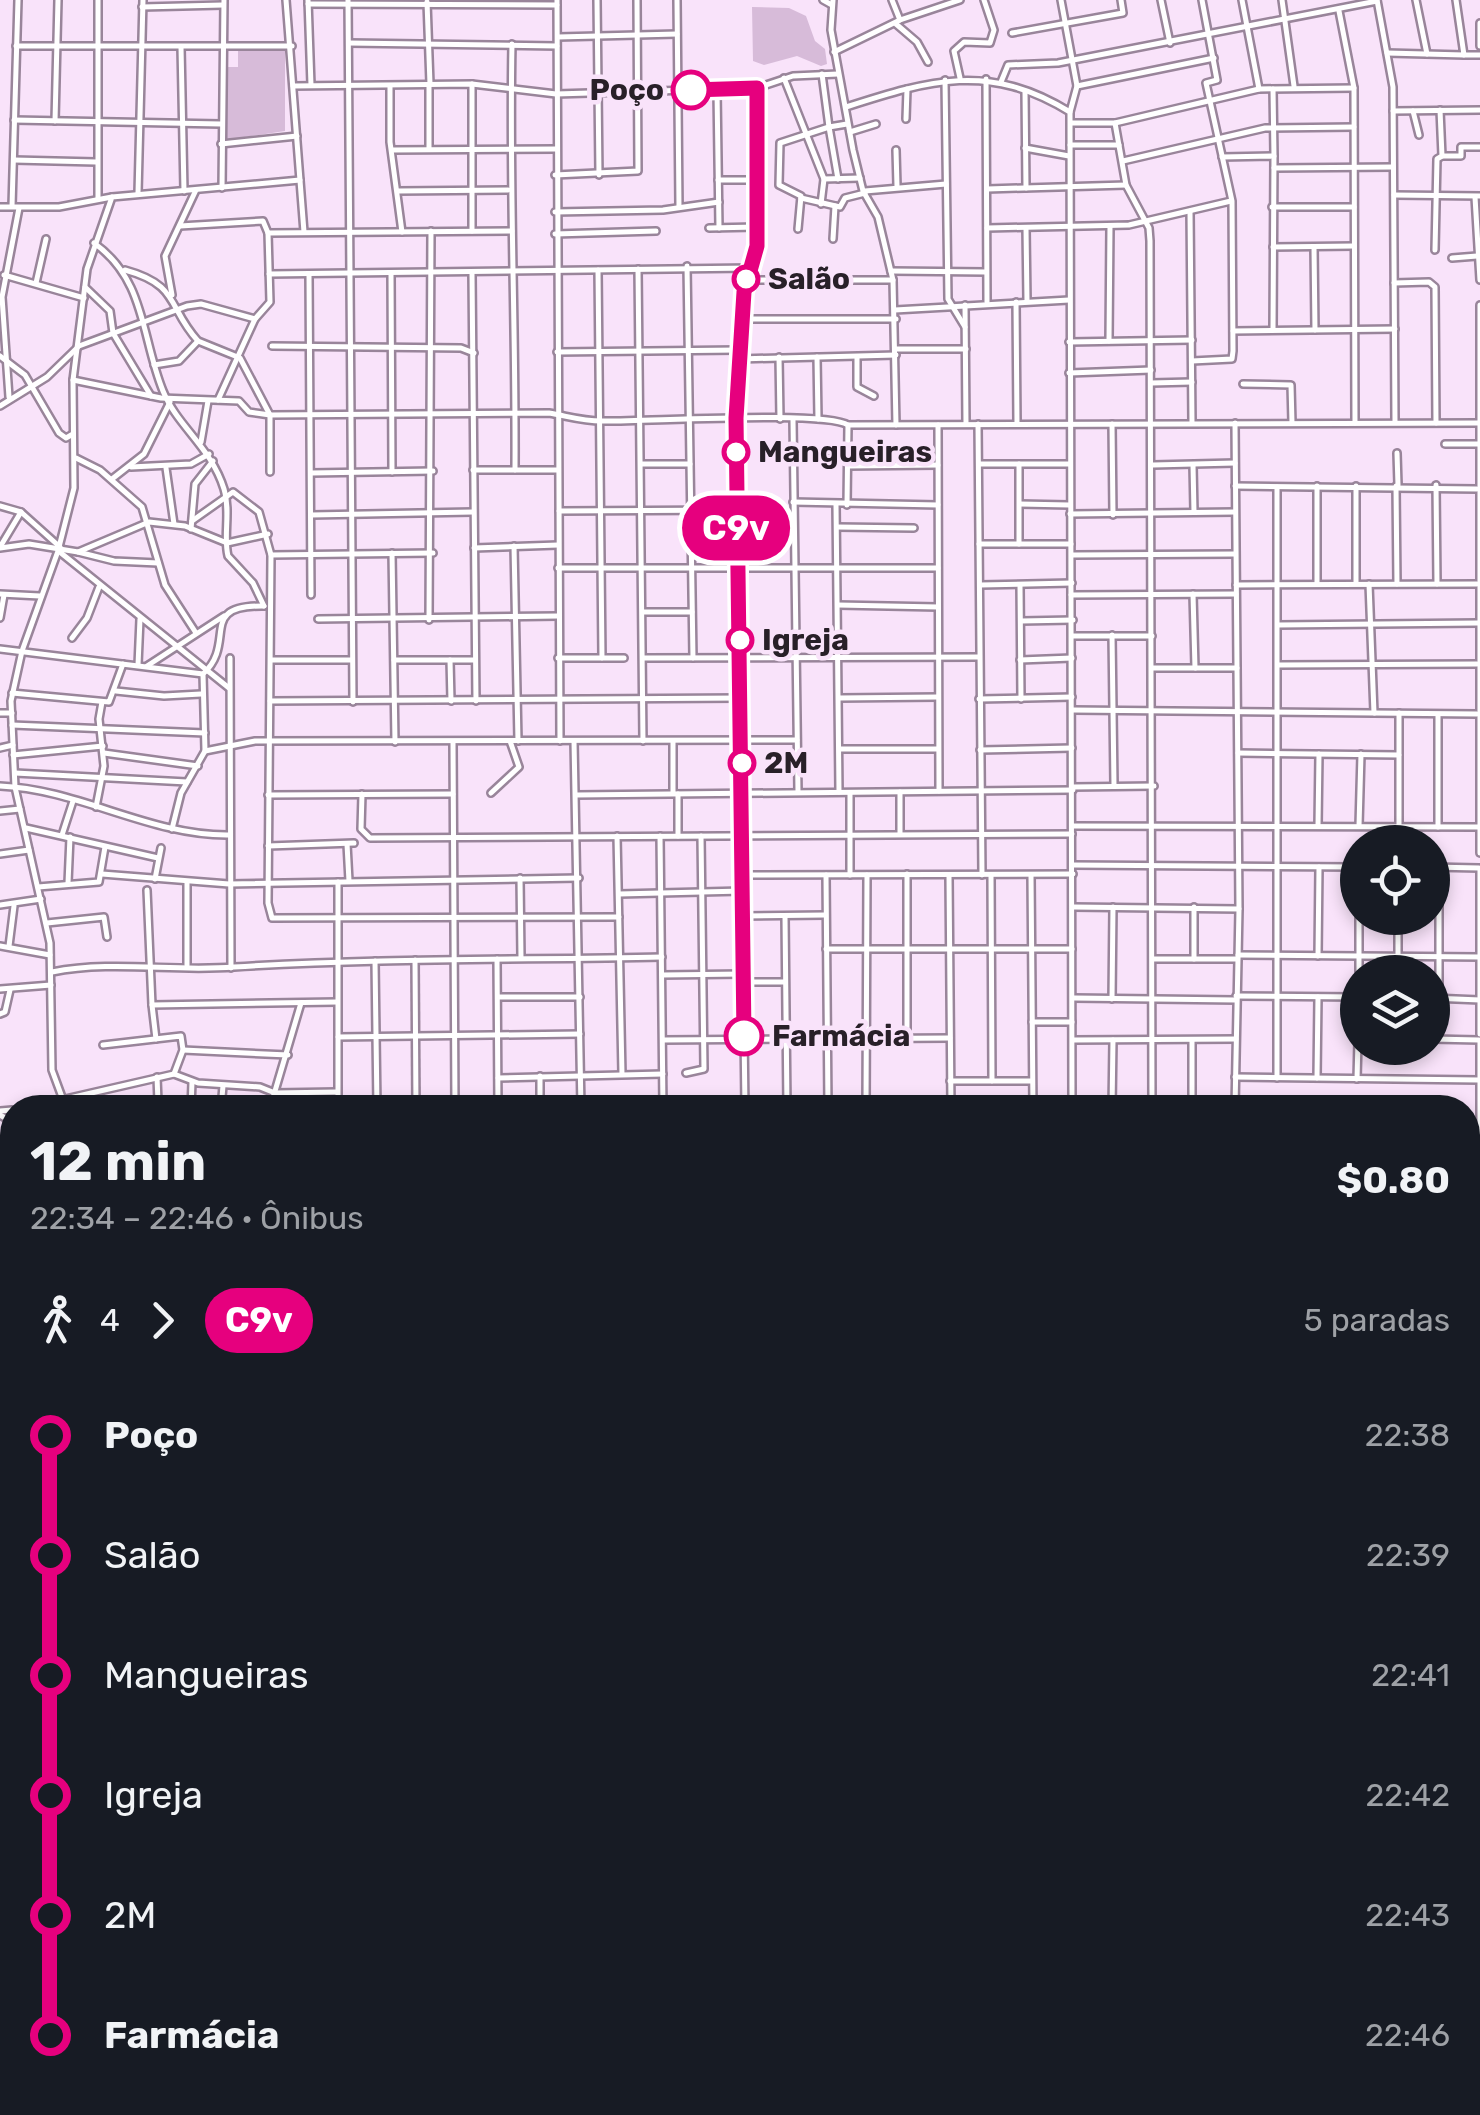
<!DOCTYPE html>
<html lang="pt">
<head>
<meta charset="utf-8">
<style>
	body { margin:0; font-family:Rubik,sans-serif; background:#242831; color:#f1f3f6; height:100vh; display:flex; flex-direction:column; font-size:38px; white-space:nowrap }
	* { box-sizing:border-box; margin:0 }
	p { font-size:32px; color:#9ea1a6 }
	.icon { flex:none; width:55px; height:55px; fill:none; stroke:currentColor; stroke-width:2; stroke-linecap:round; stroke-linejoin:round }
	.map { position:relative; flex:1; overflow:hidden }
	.sheet { position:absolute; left:0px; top:1095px; width:1480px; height:1020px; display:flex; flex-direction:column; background:#171b24; border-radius:40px 40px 0 0; box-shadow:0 5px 15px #0003 }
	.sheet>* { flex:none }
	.badge { padding:0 20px; border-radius:32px; font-size:35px; line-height:65px }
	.fabs { position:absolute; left:1340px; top:825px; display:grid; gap:20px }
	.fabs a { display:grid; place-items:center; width:110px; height:110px; border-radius:50%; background:#171b24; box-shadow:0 5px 15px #0003; font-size:50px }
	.map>.badge { position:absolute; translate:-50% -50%; box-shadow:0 0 0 5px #fff }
	.legs { display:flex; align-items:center; gap:15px; height:110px; padding:0 30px; font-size:32px }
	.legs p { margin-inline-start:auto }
	.headline { display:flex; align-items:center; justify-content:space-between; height:170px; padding:0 30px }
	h1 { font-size:55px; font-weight:700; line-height:75px }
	ul { padding:0 30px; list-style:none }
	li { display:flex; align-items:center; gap:35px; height:120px; font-size:38px }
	li i { display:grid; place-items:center; width:15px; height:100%; margin:0 12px; background:currentColor }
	li i::after { content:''; width:25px; height:25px; margin:-12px; border:8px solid; border-radius:50%; background:#171b24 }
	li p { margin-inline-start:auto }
	li:first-child i { background:linear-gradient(#0000 50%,currentColor 0) }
	li:last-child i { background:linear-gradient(currentColor 50%,#0000 0) }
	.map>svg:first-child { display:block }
</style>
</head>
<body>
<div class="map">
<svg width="1480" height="2115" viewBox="0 0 1480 2115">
	<rect width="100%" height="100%" fill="#f9e3fa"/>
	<g fill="#d7bbd9">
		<path d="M752 7 789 8 806 16 815 41 825 49 827 64 821 66 797 56 764 65 753 61Z"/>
		<path d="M238 50 285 51V131L225 140 228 67H238Z"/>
	</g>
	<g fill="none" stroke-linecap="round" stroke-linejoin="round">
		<g stroke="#99859a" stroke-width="10">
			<g id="minor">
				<path d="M286 0 304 232"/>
				<path d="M308 0 311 85"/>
				<path d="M348 0 353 702"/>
				<path d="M557 0 560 741"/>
				<path d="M597 0 599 175"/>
				<path d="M677 0 679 207"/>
				<path d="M823 0 832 5"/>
				<path d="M833 0 831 30 853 150 863 191 878 217 893 280 896 425"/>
				<path d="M892 0 900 20"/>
				<path d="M1061 0 1077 86 1070 112"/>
				<path d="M1161 0 1170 43"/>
				<path d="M1242 0 1259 89"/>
				<path d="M1282 0 1294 86"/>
				<path d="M1377 0 1393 87 1395 422"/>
				<path d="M1416 0 1427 54"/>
				<path d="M427 2 430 84"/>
				<path d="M308 4 557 5"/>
				<path d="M142 7 223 5"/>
				<path d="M1339 11 1354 88 1355 423"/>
				<path d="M1480 23V46"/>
				<path d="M896 24 917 42 928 62"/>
				<path d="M1012 33 1123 13 1121 0"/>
				<path d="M558 37 677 34"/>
				<path d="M349 43 557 46"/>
				<path d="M512 44C509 186 516 327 515 470"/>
				<path d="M16 46H292"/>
				<path d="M181 47 184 191"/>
				<path d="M834 52 900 20 960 0"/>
				<path d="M1387 53 1464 55 1456 0"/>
				<path d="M1464 55H1480"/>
				<path d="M822 74 829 127 847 124"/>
				<path d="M784 78 824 179 860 178"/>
				<path d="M960 78 954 51 964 42 990 43 994 30 984 0"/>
				<path d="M986 79 987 302"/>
				<path d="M945 80 948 299 965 327"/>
				<path d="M1001 82 1008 65 1058 63 1377 1"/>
				<path d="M429 84V149"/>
				<path d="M293 86 472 84 556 94 757 88 793 76 838 74"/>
				<path d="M390 86V142L402 232"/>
				<path d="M1077 86 1214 58"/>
				<path d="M1273 89 1274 156"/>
				<path d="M717 91 719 228"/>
				<path d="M1025 91 1026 188"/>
				<path d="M846 107C930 80 989 62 1070 112L1072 1108"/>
				<path d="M1393 111 1480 110"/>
				<path d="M1413 111 1419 135"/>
				<path d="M906 119 907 89"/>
				<path d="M14 120 221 124"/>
				<path d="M55 121 58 0"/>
				<path d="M1071 123H1115L1259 89 1354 88"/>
				<path d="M1115 123 1126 185 1149 228 1150 241 1152 1108"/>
				<path d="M850 132 876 124"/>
				<path d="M221 144 297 136"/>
				<path d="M1070 145H1119"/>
				<path d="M1025 148 1069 156"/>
				<path d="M392 150 556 149"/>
				<path d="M896 150 897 186"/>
				<path d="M1442 156H1461V147H1480"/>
				<path d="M1222 157 1274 156 1273 330"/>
				<path d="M14 160 96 162"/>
				<path d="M1123 161 1265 128 1354 127"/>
				<path d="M1274 168 1393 167"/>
				<path d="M555 175 638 171 637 0"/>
				<path d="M718 180H758"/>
				<path d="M222 188 224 0"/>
				<path d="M987 189 1126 185"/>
				<path d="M398 191 508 190"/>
				<path d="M865 191 946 184"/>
				<path d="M138 193 143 0"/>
				<path d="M1394 195 1480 196"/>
				<path d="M1475 197 1480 280"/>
				<path d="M801 198 840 207 845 198 865 193"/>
				<path d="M98 199V0"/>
				<path d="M821 204 824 179"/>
				<path d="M12 206 18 0"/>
				<path d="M0 207H59L112 197"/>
				<path d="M1272 207H1354"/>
				<path d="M1190 211 1192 423"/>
				<path d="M555 212 663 210 719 202"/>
				<path d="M180 226 263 221 268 233"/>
				<path d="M709 228 757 227"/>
				<path d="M987 228 1129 225 1231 201"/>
				<path d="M1026 228 1027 301"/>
				<path d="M798 229 801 196 779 185 780 143 829 127 838 179"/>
				<path d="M472 231V84"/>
				<path d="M555 234 656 231"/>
				<path d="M833 239 835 206"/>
				<path d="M94 243C146 280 141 337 163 391 177 426 211 447 224 489 231 512 223 536 228 556L253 583 264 606"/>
				<path d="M1273 247 1354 246"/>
				<path d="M1314 247 1315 330"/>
				<path d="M1435 250 1437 159 1442 156 1440 110"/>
				<path d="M1452 258 1477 256"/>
				<path d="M687 266 693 658"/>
				<path d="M638 269 643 741"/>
				<path d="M125 270C180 285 167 307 198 341L240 358 270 415V472"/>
				<path d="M598 270 602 658"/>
				<path d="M891 271 986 272"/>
				<path d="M391 273 392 472"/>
				<path d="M269 274 751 268"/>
				<path d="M309 274 311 595"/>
				<path d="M472 274 476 701"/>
				<path d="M4 275 84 298"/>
				<path d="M746 280H893"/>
				<path d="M36 283 46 239"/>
				<path d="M1394 283 1429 282 1435 287 1436 423"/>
				<path d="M85 287 110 311 113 333 151 396"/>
				<path d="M172 295 165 256 196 190"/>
				<path d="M1016 302 1017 424"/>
				<path d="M965 305 966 424"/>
				<path d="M1480 305V853"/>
				<path d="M895 310 1069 300"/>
				<path d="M740 319H896"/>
				<path d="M1233 331 1395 329"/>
				<path d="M1109 341 1110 226"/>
				<path d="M1069 342 1192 340"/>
				<path d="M272 346 461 348 474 353"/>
				<path d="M896 349H966"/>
				<path d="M557 352 738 350"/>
				<path d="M0 356 25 375 59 433 66 438 73 434"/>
				<path d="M779 357 780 419"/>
				<path d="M817 357 818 419"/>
				<path d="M857 357V387L874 396"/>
				<path d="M739 359 896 355"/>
				<path d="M1192 361 1232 359 1233 351 1232 201 1206 83 1217 80 1202 0"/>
				<path d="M154 365 179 361 198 341"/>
				<path d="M1069 373 1151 370"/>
				<path d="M73 380 161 398 239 401 249 412 270 415 549 413C567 416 582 421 602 421 642 422 826 410 848 425L1478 423"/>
				<path d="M1151 383 1192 382"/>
				<path d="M1243 384 1291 385 1292 423"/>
				<path d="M9 397 2 297 19 208"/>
				<path d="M218 400 255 319 270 302 268 233 512 231"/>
				<path d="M0 406 47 377 79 346 187 306 201 304 255 319"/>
				<path d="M793 420 798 792"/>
				<path d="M1235 423 1239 909 1235 1108"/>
				<path d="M978 424 982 875"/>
				<path d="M1112 424 1113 515"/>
				<path d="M938 425 939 791"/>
				<path d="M201 442 208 401"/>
				<path d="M1445 444H1478"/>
				<path d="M1397 453 1398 485"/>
				<path d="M76 458 100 470 142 507 165 585 196 633"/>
				<path d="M793 459H848"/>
				<path d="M641 464H690"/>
				<path d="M979 464H1069"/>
				<path d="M1019 464V544"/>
				<path d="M1153 465 1235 463"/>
				<path d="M1193 465 1194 512"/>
				<path d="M848 466 938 465"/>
				<path d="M131 467 191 464 209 454"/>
				<path d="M166 468 174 524"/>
				<path d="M473 470H558"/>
				<path d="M311 473 433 471"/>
				<path d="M112 479 144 454 170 402"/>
				<path d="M1436 485 1437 584"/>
				<path d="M1235 486 1477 489"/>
				<path d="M1356 486V583"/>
				<path d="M1396 486 1397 584"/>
				<path d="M1277 487V1078"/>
				<path d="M793 502 938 505"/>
				<path d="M836 504 839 792"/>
				<path d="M1020 504 1069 505"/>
				<path d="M847 505 848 425"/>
				<path d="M0 506 21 512 60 547"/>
				<path d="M559 511 736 510"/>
				<path d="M1070 514 1235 512"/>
				<path d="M311 515 473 512"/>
				<path d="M192 521 233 492 259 512 271 555 268 903 272 918 619 917"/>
				<path d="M837 527 914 528"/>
				<path d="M191 529 195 484 213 461"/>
				<path d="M979 544H1071"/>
				<path d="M514 546 518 741"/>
				<path d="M0 547 21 512"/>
				<path d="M0 548 29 544 78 552 149 522 185 526 227 543 268 534"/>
				<path d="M474 548 558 545"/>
				<path d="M78 552 114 561 158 563"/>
				<path d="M61 553 229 688"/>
				<path d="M392 553 395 742"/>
				<path d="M271 555 433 553"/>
				<path d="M1073 555 1235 554"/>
				<path d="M558 568H938"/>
				<path d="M1317 584V486"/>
				<path d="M1369 584 1374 713"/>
				<path d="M980 585 1072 583"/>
				<path d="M1020 585 1021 699"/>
				<path d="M1236 585 1477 584"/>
				<path d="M0 594 40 596"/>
				<path d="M1193 594 1195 668"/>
				<path d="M1071 595 1236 594"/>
				<path d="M838 605 938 607"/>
				<path d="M643 612H692"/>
				<path d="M0 618 4 595"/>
				<path d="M318 619 558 616"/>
				<path d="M429 620 431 231"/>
				<path d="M1021 621 1073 620"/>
				<path d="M1278 625 1478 623"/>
				<path d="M1112 635 1114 785"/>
				<path d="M1073 636H1152"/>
				<path d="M72 638 87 618 99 587"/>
				<path d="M0 649 203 674"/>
				<path d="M230 658 231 968"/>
				<path d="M558 658H624"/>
				<path d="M643 658 979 657"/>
				<path d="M271 660H352"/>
				<path d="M394 660H474"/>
				<path d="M450 660 451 701"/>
				<path d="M1020 660 1072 658"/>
				<path d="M138 665 140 619"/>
				<path d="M1278 665 1477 664"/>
				<path d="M147 666 224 616"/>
				<path d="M1153 668H1237"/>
				<path d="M116 691 164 696 201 694"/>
				<path d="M12 693 109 702 123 664"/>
				<path d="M839 698 938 697"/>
				<path d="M979 699 1072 697"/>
				<path d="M270 701 741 698"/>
				<path d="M1073 710 1477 714"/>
				<path d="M0 713H12"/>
				<path d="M12 725 205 733"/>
				<path d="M574 741 581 1108"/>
				<path d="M673 741V793"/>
				<path d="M453 742 455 1108"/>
				<path d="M0 748 13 745"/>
				<path d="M841 749H938"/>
				<path d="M980 750 1072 748"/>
				<path d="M205 751 255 741 797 740"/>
				<path d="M104 753 198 766"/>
				<path d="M1238 753 1399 755"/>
				<path d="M13 755 103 746"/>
				<path d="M15 773 187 782"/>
				<path d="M0 786C79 789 150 836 229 835"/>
				<path d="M1073 787 1154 786"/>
				<path d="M491 793 519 767 510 741"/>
				<path d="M850 793V875"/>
				<path d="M362 794 361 829 370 838 1072 834"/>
				<path d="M268 795 453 794"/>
				<path d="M576 795 1073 790"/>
				<path d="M96 807 104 766 99 719 102 702"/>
				<path d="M0 811 20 809"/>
				<path d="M1072 826 1479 827"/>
				<path d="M1318 826 1319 754"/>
				<path d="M1359 826 1361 754"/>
				<path d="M1438 827V715"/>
				<path d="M26 828 158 858"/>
				<path d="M172 829 181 793 205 751 203 674C238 642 196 605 264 606"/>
				<path d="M900 834V792"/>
				<path d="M62 835 73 801"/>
				<path d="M617 836 622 1074"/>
				<path d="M660 836 663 1108"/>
				<path d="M678 836V794"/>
				<path d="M1399 842V713"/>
				<path d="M347 844 349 881"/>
				<path d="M268 846 354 843"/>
				<path d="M0 854 29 850"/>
				<path d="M1072 865 1358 867"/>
				<path d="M1432 867 1479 868"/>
				<path d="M1439 867V999"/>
				<path d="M1480 870V1034"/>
				<path d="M102 874 229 884 579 878"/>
				<path d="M907 874V1038"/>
				<path d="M743 875 1073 874"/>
				<path d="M826 875 828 1108"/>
				<path d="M991 875 992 1081"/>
				<path d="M1031 875 1033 1108"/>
				<path d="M949 876 951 1108"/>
				<path d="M520 878 521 958"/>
				<path d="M155 879 161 848"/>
				<path d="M68 883 70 837"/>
				<path d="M187 883V965"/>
				<path d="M38 887 99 882 105 847"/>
				<path d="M147 890 152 1005 337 1002"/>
				<path d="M619 894 743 891"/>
				<path d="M0 905 41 899"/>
				<path d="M1073 907 1239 909"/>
				<path d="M743 916 825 915"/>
				<path d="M785 916 787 1108"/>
				<path d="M47 923 104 917 107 937"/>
				<path d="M0 946 50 955"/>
				<path d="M9 946 14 906"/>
				<path d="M826 949H1072"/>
				<path d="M1238 955 1480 957"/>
				<path d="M1318 956 1319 867"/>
				<path d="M1398 957V918"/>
				<path d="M497 959 498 1108"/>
				<path d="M1154 959H1236"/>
				<path d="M1194 959V907"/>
				<path d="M415 960 416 1108"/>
				<path d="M375 961 377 1108"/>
				<path d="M52 972C113 960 173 972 234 967 377 958 519 960 662 957"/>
				<path d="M1359 972V918"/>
				<path d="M662 975 743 974"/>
				<path d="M743 982H785"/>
				<path d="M0 989 51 985"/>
				<path d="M1236 996 1358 997"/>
				<path d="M498 997H580"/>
				<path d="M1074 998 1236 1000"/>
				<path d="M1432 998 1480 1000"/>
				<path d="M1112 999 1113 907"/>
				<path d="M152 1005 156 1039"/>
				<path d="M0 1014 5 1012 10 990"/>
				<path d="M1032 1022H1072"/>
				<path d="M338 1037 580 1034"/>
				<path d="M1432 1039 1479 1040"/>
				<path d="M663 1040 950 1038"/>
				<path d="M1074 1040 1236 1039"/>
				<path d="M1480 1041V1216"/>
				<path d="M103 1045 181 1036 183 1050 174 1074"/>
				<path d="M183 1050 288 1055"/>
				<path d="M686 1073 704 1069 701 836"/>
				<path d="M1235 1077 1479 1080"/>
				<path d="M498 1078 663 1074"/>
				<path d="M1317 1078 1318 997"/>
				<path d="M1357 1079 1358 1041"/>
				<path d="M950 1081H1032"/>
				<path d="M136 1103 158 1102 157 1077"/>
				<path d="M26 1108 174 1074 198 1083 260 1087 275 1093 337 1092"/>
				<path d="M66 1108 52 1070 50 943 15 787 11 701 22 651 58 551 74 488 73 380 87 269 112 197 300 180"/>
				<path d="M191 1108 192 1082"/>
				<path d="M221 1108 223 1086"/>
				<path d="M270 1108 301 1003"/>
				<path d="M338 1108V882"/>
				<path d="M540 1108V1076"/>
				<path d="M745 1108 736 419 744 292 757 246V88"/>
				<path d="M866 1108 867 875"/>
				<path d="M1112 1108 1113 1040"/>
				<path d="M1192 1108V1040"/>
				<path d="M0 1111 12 1110"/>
				<path d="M0 1115 12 1122"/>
				<path d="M7 1119 10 1185"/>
				<path d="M1468 1164H1480"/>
				<path d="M1468 1205H1480"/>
				<path d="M0 1280 12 1278"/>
				<path d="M0 1286 12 1311"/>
				<path d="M1468 1286H1480"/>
				<path d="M0 1309 12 1305"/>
				<path d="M0 1353 12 1351"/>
				<path d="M1470 1368H1480"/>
				<path d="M0 1374 12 1405"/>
				<path d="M1469 1406 1471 1295 1480 1251"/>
				<path d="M0 1439 12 1435"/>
				<path d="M0 1478H12"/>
				<path d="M0 1547 12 1548"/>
				<path d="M12 1578V1622"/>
				<path d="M0 1633 12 1636"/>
				<path d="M0 1692 12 1691"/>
				<path d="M0 1731 12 1732"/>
				<path d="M0 1755H12"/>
				<path d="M1468 1756H1480"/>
				<path d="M1472 1756 1470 1406 1480 1407"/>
				<path d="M0 1806 12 1803"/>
				<path d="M1468 1807H1480"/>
				<path d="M0 1846 12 1862"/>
				<path d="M1468 1858H1480"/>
				<path d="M1479 1894V1907"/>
				<path d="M0 1921 12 1924"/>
				<path d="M1472 1947 1474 2115"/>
				<path d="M0 1967 12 1964"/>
				<path d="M0 1990 12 1970"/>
				<path d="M0 2062 12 2066"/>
				<path d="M0 2098 12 2097"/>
				<path d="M18 2102V2115"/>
				<path d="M69 2102 79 2115"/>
				<path d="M196 2102 215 2107 258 2102"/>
				<path d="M282 2102 303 2103 318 2115"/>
				<path d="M436 2102 439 2115"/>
				<path d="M500 2102 501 2115"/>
				<path d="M565 2102 574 2115"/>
				<path d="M596 2102 630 2113 660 2115"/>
				<path d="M854 2102 856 2115"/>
				<path d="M886 2102 889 2115"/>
				<path d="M1011 2102 1013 2114"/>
				<path d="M1075 2102 1076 2115"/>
				<path d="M1108 2102 1109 2115"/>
				<path d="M1133 2102 1134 2115"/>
				<path d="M1214 2102V2115"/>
				<path d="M1311 2102V2115"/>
				<path d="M1393 2102V2115"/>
				<path d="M467 2110 499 2106"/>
				<path d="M313 2111 338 2102"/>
				<path d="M90 2115 105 2102"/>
				<path d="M399 2115 400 2102"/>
				<path d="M532 2115 541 2102"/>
				<path d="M725 2115V2102"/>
				<path d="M794 2115V2102"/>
				<path d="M929 2115V2102"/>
				<path d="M975 2115 976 2102"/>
				<path d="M1011 2115 1058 2102"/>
				<path d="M1174 2115 1176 2102"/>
			</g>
		</g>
		<use href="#minor" stroke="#fff" stroke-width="5"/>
	</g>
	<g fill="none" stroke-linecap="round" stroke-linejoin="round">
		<g stroke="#fff" stroke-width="22">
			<path id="line-1" d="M691 90 757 88V246L744 292 736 418 744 1036"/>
		</g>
		<use href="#line-1" stroke="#e6007e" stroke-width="15"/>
	</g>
	<g fill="#fff" stroke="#e6007e" stroke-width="5">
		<circle cx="691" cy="90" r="18"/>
		<circle cx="746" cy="279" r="12"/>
		<circle cx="736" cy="452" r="12"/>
		<circle cx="740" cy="640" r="12"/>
		<circle cx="742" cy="763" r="12"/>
		<circle cx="744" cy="1036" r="18"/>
	</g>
	<g text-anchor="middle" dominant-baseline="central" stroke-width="9" stroke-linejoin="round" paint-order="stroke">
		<g font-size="30" font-weight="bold" fill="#282028" stroke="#f9e3fa" text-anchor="start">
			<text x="664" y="90" text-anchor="end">Poço</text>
			<text x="768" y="279">Salão</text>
			<text x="758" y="452">Mangueiras</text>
			<text x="762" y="640">Igreja</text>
			<text x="764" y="763">2M</text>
			<text x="772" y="1036">Farmácia</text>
		</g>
	</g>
</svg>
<div class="fabs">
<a><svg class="icon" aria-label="locate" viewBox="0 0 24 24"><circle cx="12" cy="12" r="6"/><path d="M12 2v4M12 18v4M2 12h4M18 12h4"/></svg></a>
<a><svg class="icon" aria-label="layers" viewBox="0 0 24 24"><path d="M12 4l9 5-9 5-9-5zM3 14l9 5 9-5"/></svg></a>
</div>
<b class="badge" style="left:736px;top:528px;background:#e6007e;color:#fff">C9v</b>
<section class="sheet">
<div class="headline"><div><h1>12 min</h1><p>22:34 – 22:46 · Ônibus</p></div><b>$0.80</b></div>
<div class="legs"><svg class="icon" aria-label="walk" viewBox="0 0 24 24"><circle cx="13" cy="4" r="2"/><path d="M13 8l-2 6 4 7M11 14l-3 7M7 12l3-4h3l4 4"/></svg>4<svg class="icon" aria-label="forward" viewBox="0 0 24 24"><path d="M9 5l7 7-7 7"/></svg><b class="badge" style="background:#e6007e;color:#fff">C9v</b><p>5 paradas</p></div>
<ul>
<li><i style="color:#e6007e"></i><b>Poço</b><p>22:38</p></li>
<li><i style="color:#e6007e"></i><span>Salão</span><p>22:39</p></li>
<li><i style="color:#e6007e"></i><span>Mangueiras</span><p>22:41</p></li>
<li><i style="color:#e6007e"></i><span>Igreja</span><p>22:42</p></li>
<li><i style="color:#e6007e"></i><span>2M</span><p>22:43</p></li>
<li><i style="color:#e6007e"></i><b>Farmácia</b><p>22:46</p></li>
</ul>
</section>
</div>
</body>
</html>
